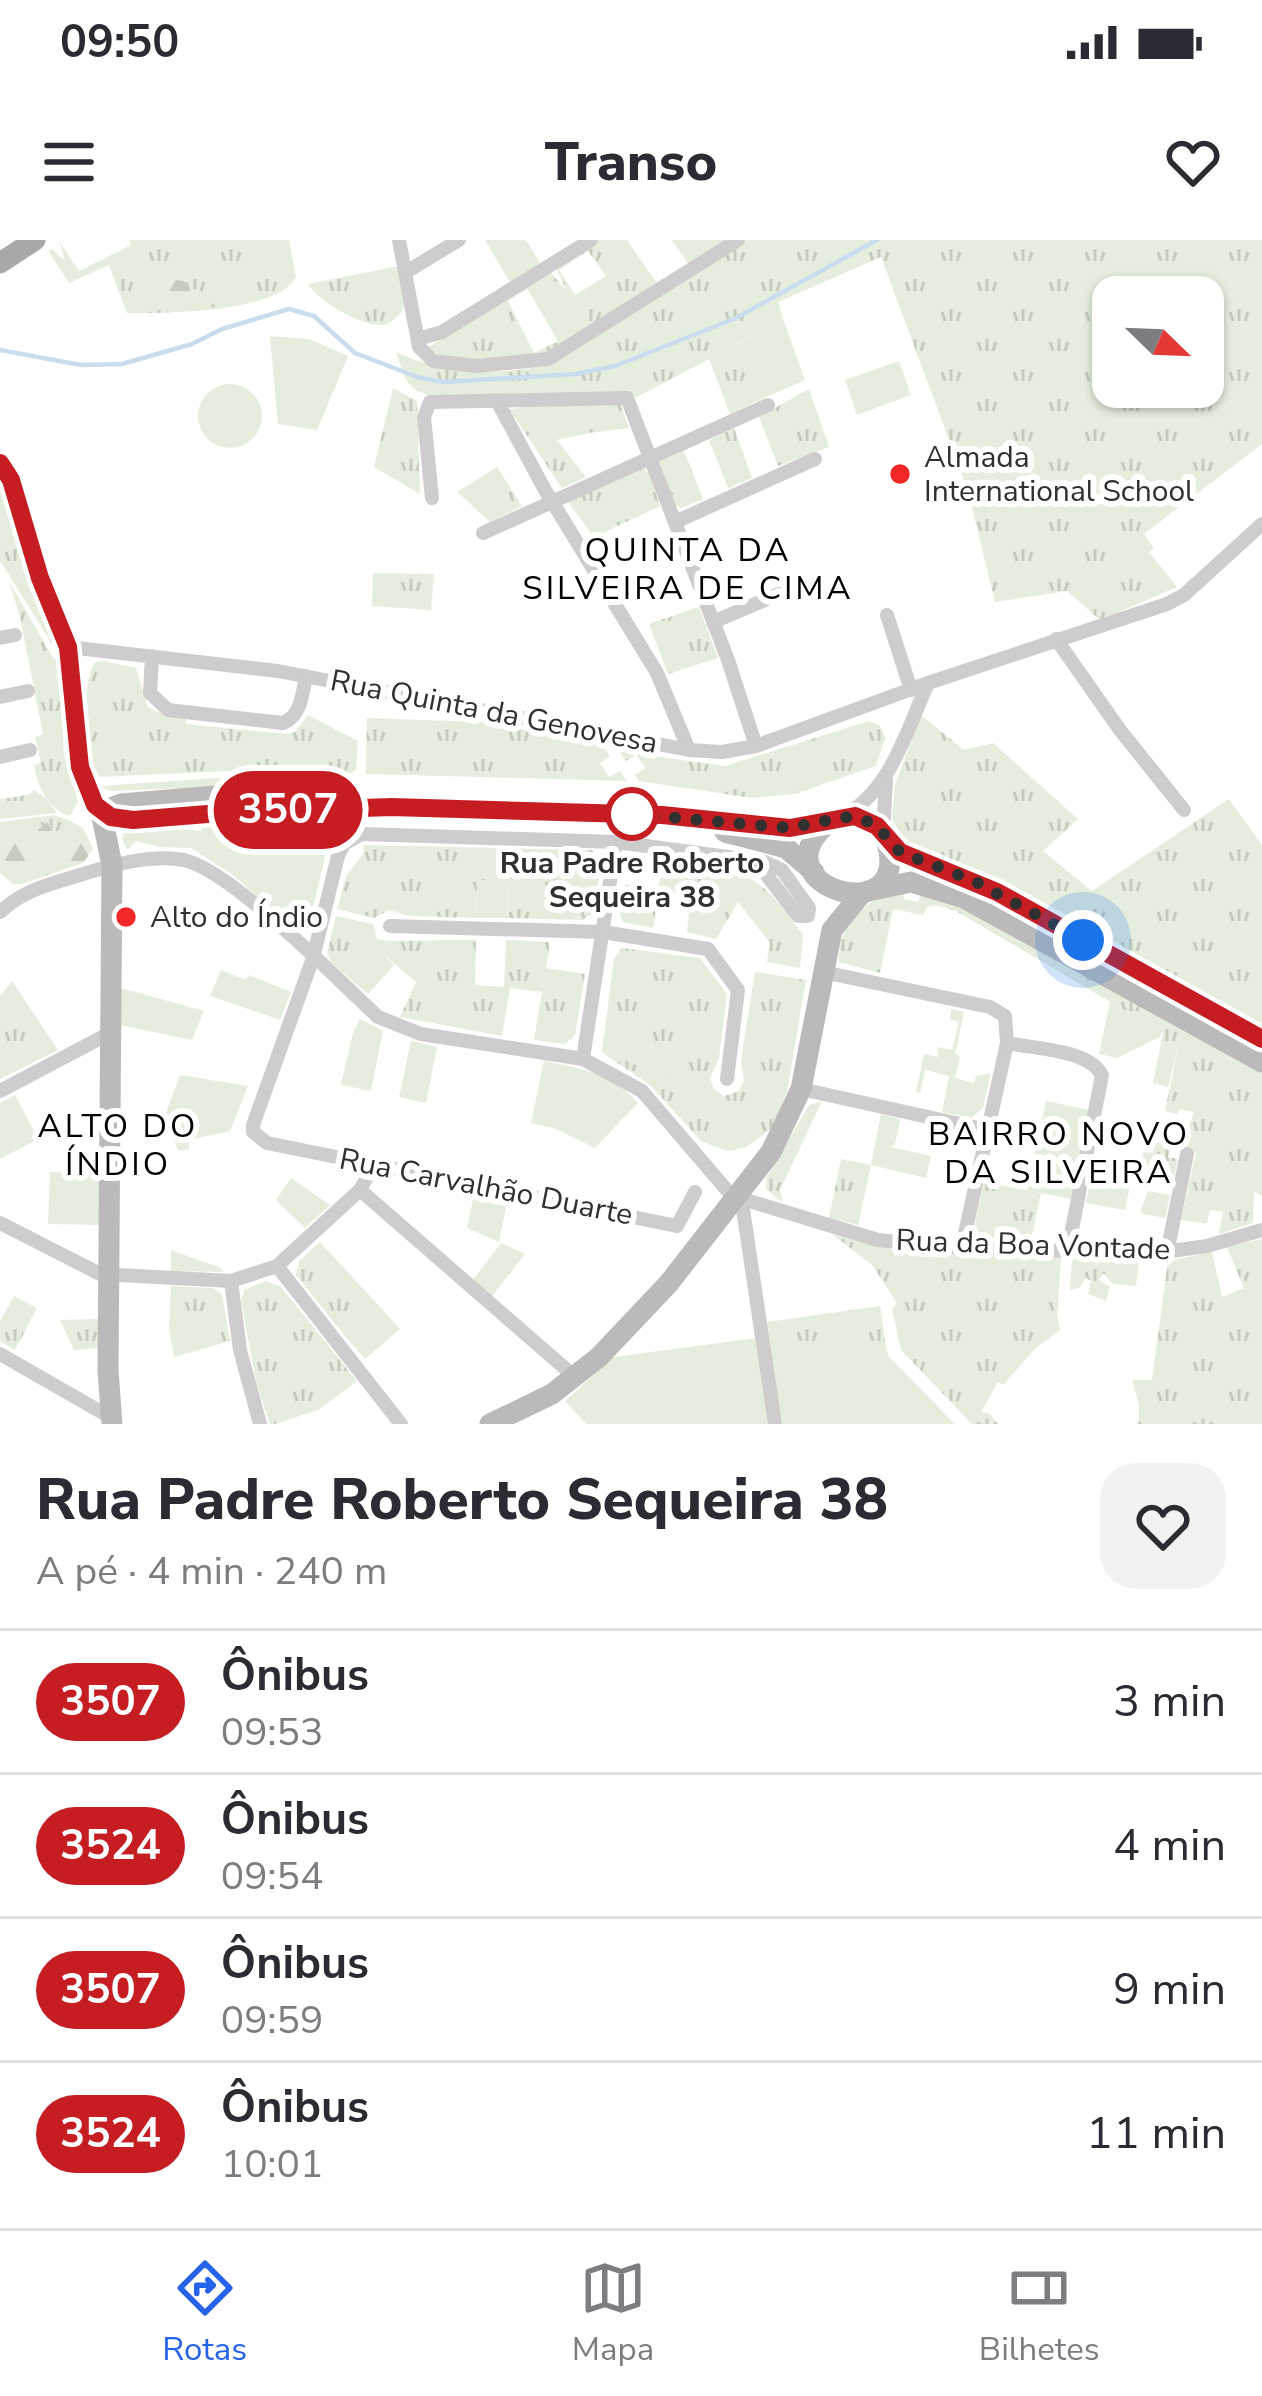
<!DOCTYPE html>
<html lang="pt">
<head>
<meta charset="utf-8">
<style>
	body { margin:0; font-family:"Nunito Sans",sans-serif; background:#f2f2f3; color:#2b2b33; height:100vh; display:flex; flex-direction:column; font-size:45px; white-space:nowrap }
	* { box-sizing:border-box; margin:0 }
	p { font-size:39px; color:#7c7c81 }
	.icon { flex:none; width:66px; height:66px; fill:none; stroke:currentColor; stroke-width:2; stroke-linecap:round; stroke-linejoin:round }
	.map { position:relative; height:1184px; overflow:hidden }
	.details { display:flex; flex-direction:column; background:#fff; flex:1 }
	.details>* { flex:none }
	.badge { padding:0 24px; border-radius:39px; font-size:42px; line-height:78px }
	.needle { width:78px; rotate:113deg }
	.buttons { position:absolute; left:1092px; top:36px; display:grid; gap:24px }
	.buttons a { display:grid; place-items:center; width:132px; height:132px; border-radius:24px; background:#fff; box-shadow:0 3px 9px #0004; font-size:60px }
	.you { position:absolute; width:60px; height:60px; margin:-30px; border:9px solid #fff; border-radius:50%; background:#1a73e8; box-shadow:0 0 0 18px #1a73e833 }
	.map>.badge { position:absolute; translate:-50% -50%; box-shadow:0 0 0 6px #fff }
	.round { display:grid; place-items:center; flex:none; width:126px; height:126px; border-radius:36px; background:#f2f2f3 }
	.headline { display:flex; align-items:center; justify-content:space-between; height:204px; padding:0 36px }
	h1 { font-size:57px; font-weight:800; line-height:90px }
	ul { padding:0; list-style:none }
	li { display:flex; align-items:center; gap:36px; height:144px; padding:0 36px; border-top:3px solid #e1e1e2 }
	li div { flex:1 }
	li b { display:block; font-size:45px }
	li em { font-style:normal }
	li .badge { min-width:132px; font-weight:700; text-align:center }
	.status { display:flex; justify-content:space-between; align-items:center; height:84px; padding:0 60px; background:#fff; direction:ltr }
	.status svg { height:33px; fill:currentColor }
	header { display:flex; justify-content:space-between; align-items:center; height:156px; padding:0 36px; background:#fff; font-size:54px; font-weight:800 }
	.tabs { display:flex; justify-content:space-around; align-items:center; height:168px; border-top:3px solid #e1e1e2; background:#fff; font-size:33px; color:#7c7c81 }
	.tabs a { display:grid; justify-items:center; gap:6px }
	.tabs .selected { color:#2563eb }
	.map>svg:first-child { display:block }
</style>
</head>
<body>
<div class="status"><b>09:50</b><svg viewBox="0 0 49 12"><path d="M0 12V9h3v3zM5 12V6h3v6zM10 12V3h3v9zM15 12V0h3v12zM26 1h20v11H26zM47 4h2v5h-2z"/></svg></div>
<header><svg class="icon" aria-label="menu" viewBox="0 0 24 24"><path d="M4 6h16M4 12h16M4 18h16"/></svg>Transo<svg class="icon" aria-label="heart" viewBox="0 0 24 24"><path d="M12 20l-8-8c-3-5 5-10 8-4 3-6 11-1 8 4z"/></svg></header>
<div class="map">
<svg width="1262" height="1184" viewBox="0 0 1262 1184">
	<defs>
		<pattern id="grass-tufts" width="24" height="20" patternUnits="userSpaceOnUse" patternTransform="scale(3)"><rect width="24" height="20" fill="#e5eedd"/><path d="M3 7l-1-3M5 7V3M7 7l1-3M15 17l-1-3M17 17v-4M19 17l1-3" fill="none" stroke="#c5ccbe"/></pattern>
		<pattern id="forest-firs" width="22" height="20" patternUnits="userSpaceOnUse" patternTransform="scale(3)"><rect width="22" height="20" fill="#e5eedd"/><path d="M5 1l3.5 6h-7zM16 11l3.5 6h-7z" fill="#c5ccbe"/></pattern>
	</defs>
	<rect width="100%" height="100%" fill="#fff"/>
	<g fill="url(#grass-tufts)" fill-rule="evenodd">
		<path d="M129 0H289L296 37C278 73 165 73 127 73L109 25 69 43 48 11 52 9 65 21 59 1 79 31 131 5Z"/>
		<path d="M596 0H627L658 45C631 62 571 106 545 114 517 122 448 127 427 108L550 31 561 44 545 38 508 61 534 113 573 94 589 75 566 49 556 28ZM588 11 606 36 575 55 559 30Z"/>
		<path d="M747 0H1262V204L1144 294 1154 308 1149 312 1177 347 1100 380 1067 351 995 362 968 251 881 17 778 62 783 79 735 104 755 162 730 174 709 119 635 158 630 154 434 156C406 152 404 136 396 112 441 134 494 136 543 126ZM1113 57H1203V147H1113Z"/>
		<path d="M399 26C405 51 413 71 386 85 362 87 321 63 308 44Z"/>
		<path d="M393 148 417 161 420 254 374 227Z"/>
		<path d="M809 149 829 207 778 226 759 177Z"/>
		<path d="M579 163H620L629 188 589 193Z"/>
		<path d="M542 165 557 200 586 237 562 248 509 169Z"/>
		<path d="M734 188 752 238 728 248 709 200Z"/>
		<path d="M684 211 703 259 681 268 676 266 659 222Z"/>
		<path d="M497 227 522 266 490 282 457 252Z"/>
		<path d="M643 228 649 234 660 266 594 297 568 262Z"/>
		<path d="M0 241 59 415 0 321Z"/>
		<path d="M373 333 434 334 431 370 372 366Z"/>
		<path d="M9 341 53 418 59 421 64 514 78 562 70 576C49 570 37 546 34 525L41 523 35 497 43 494 20 377Z"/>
		<path d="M699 367 718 418 668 434 649 384Z"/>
		<path d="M103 421 136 428 148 467 166 476 186 478V484L287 494 295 492 308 475 358 501 356 530 349 534 228 531 100 537C84 519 80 439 96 422Z"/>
		<path d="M921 475 964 510 993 503 1078 579 1043 611 1092 651 1229 559 1262 605V785L1071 685 1003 643 921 611 902 599 892 578 895 545Z"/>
		<path d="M367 478 481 482 602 504 610 517 600 523 609 537 620 531 627 541 366 534Z"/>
		<path d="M869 481 880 486 885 498 876 526 794 554 752 558 639 541 635 535 646 528 636 515 626 521 619 511 725 526Z"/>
		<path d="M217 538 357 541 356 555 233 546 111 551 99 546Z"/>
		<path d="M34 550 46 558 57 573 0 579V559L28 555Z"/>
		<path d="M54 575 68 580 56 593 47 582 39 590 0 592V582Z"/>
		<path d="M364 605 593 610 599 638 593 673 582 680 507 678 508 641 477 640 476 678 409 676 389 670 374 678 337 669 346 636 364 613Z"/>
		<path d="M664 618C741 629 756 628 803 695L800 728 767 722 770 703 738 662 716 699 687 692 691 655 659 650 653 688 623 682 620 675 625 645 658 650Z"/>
		<path d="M905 650 904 659 918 662 921 652 975 673 1262 833V956L1254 951 1253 983 1219 994 1223 972 1210 970 1207 984 1181 980 1196 913 1182 905 1194 872 1180 869 1177 874 1165 871 1179 803 1168 847 1153 843 1163 793 956 671 934 665 927 667 923 675 893 669 880 733 839 722C837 682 868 657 905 650Z"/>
		<path d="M336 676 373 684 377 699C386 703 458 699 476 700L475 745 504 747 506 700 550 702 546 728 585 734 575 795 565 804 534 800 542 752 510 748 502 796 400 777 416 742 376 708 332 723 327 713Z"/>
		<path d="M622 708 700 718 727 754 719 818 710 838 714 849 724 856 739 851 744 841 741 820 755 732 806 740 787 852 771 889 746 907 728 911 702 902 651 846 602 812 614 719ZM639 801 676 819 660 835 626 820Z"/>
		<path d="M12 741 58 810 0 839V756Z"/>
		<path d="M822 861 780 950 783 963 766 949 767 937 809 865Z"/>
		<path d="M1147 900 1171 905 1168 917 1178 919 1173 943 1154 939 1156 929 1140 926 1143 912 1153 913V908L1146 906Z"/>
		<path d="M841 919 871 925 858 985 829 978Z"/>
		<path d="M984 942 1041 953 1031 1000 987 998 978 994 975 984Z"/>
		<path d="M832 994 890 1009 1061 1018 1057 1074 1060 1090 1036 1108 1003 1145 998 1142 981 1172 989 1173 998 1184H972L901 1110 892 1069 897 1063 872 1025Z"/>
		<path d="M1262 999V1184H1138L1139 1165 1132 1140H1152L1168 1021 1212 1012 1222 1057 1244 1048 1227 1007Z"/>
		<path d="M320 1002 380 1067 345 1096 296 1035 299 1021Z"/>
		<path d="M501 1003 525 1014 492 1056 473 1040Z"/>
		<path d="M171 1010 221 1028 223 1032 171 1031Z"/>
		<path d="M1072 1018 1139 1021 1136 1046 1113 1044 1103 1033 1099 1040 1110 1047 1106 1061 1088 1054 1091 1041 1086 1038 1079 1048 1070 1050Z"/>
		<path d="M266 1041 281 1047 357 1141 318 1170 275 1184H270L257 1146 241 1061 244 1050Z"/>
		<path d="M171 1046 212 1048 222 1054 230 1101 174 1117 169 1089Z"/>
		<path d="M14 1056 37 1068 15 1110 0 1101V1081Z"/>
		<path d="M880 1066 886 1107 772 1122 767 1082Z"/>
		<path d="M99 1079V1108L74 1110 60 1080Z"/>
	</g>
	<g fill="url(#forest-firs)">
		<path d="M169 31 176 40 184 41 187 49H196L200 55 205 54 204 47 216 43 231 63 229 66 158 70 154 49 147 40Z"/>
		<path d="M68 580 83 588 93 609 83 623 22 644H13L0 633V592L22 586 39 589 47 582 55 593Z"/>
	</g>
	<g fill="#e5eedd">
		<path d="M485 0H526L541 25 511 44Z"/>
		<path d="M672 0H727L689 25Z"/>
		<path d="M545 37 561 44 589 75 582 87 559 103 527 48Z"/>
		<path d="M783 79 805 140 755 162 734 105Z"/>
		<path d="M270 96 309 99 348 116 317 190 278 184Z"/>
		<path d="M899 121 911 155 857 175 845 140Z"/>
		<circle cx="230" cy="176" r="32"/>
		<path d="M579 163 589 193 557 200 542 165Z"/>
		<path d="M204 584 316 586 318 590 332 587 308 689 293 688 233 635 191 608 160 607 136 601 127 610 122 598 125 593 160 588 201 591Z"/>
		<path d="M477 640H508L507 678H476Z"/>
		<path d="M376 707 394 725 368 754 332 723Z"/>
		<path d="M221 730 246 740 249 735 291 752 280 780 210 756Z"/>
		<path d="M121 748 204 771 192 800 120 785Z"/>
		<path d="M1110 762 1162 792 1160 797 1117 818 1099 814Z"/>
		<path d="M951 769 964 772 955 814 960 816 955 838 974 843 976 836 991 833 983 868 971 878 942 872 949 836 925 830 920 853 916 852 924 814 938 817 937 807 952 810 959 782 950 779Z"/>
		<path d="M360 779 383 791 371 851 341 845 353 793Z"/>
		<path d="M411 801 437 807 426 863 399 857Z"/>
		<path d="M639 801 677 819 667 838 626 820Z"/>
		<path d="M544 821C580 828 613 834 638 863L595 908 554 888 531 883Z"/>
		<path d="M180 835 248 846 230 891 189 900V909L179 911 163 881Z"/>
		<path d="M15 855 38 899 0 919V863Z"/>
		<path d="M1046 861 1089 870 1071 959 1027 950Z"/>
		<path d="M881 874 900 879 895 905 890 907 931 916 926 938 871 925Z"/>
		<path d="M50 932 102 934 101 985 48 984Z"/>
		<path d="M1092 933 1131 941 1125 970 1086 963Z"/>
		<path d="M291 938 330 965 305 988 276 960Z"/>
		<path d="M1148 951 1170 955 1165 978 1140 973Z"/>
		<path d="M474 955 507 962 499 1002 467 988Z"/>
		<path d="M380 1067 400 1089 365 1119 345 1096Z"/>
		<path d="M756 1098 768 1184H586L565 1161 614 1117Z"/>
		<path d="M886 1107 889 1117 955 1184H781L772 1122Z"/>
	</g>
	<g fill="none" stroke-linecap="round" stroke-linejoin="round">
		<path stroke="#c9ddef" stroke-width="4.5" d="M0 110 81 125 122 124 192 104 222 89 289 69 314 76 355 113 420 138 444 142 576 134 615 126 734 79 877 0"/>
		<g stroke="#cdcdcd" stroke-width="14">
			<path d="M399 0 419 107 433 121 476 126 548 119 738 0"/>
			<path d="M406 32 459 0"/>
			<path d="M418 99 442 92 591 0"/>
			<path d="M497 161 545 250 657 433 689 510"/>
			<path d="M432 258 424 177 430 162 627 158 728 420 756 506"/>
			<path d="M675 282 815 219"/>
			<path d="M483 293 768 165"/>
			<path d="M887 375 911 450"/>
			<path d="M713 382 800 345"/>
			<path d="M0 398 15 395"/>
			<path d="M1056 399 1120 490 1184 570"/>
			<path d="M68 407 278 431 689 510 722 512 756 506 928 443 1167 364 1184 355 1262 284"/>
			<path d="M152 416 150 453 168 470 283 483C302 475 302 454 306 436"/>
			<path d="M0 457 28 451"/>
			<path d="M0 517 30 510"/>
			<path d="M847 574C892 548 908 487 928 443"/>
			<path d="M883 594 886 541"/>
			<path d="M0 672C25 649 51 644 83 634 114 625 151 614 184 620 232 631 337 739 378 777L421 794 583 819 642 851 743 969 775 1184"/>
			<path d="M390 686 603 692 708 709 738 750 727 839"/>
			<path d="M823 732 990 767 1005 776 1007 803 962 1007"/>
			<path d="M1007 803C1035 809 1088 809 1102 835L1068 1010"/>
			<path d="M583 819 616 602"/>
			<path d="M801 849 987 890"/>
			<path d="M0 851 112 792"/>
			<path d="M360 950 575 1137"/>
			<path d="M695 952 677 986 267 903 253 892V885L313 718 338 616 344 604 362 594 616 602 765 622 782 630 809 668 808 676H798L765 633 744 620"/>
			<path d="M736 957 878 1000 931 1006 1150 1014 1207 1006 1262 990"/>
			<path d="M0 983 100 1034 231 1041 277 1026 360 950 374 924"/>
			<path d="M1167 1013 1187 914"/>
			<path d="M277 1026 401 1184"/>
			<path d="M231 1041 240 1110 260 1184"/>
			<path d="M0 1114 110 1177"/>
		</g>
		<g stroke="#bababa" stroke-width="21">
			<path d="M0 222 11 240 40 337 68 407 80 527 87 551 101 572 112 625 108 1130 112 1184"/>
			<path d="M101 572 121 564 227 555 390 567 662 575 790 588 855 576 873 583 907 616 997 652 1262 799"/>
			<path d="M101 572 123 581 285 571"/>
			<path d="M829 582C750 649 920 694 885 597"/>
			<path d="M725 592 786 608 814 632"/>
			<path d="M868 651 911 642 964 658 1262 822"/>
			<path d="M490 1184 552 1154 599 1117 669 1043 771 912 801 849 832 690 862 653"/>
		</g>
		<path stroke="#a8a8a8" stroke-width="21" d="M0 23 35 0"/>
	</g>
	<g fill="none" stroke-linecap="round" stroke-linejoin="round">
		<g stroke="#fff" stroke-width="27">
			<path id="line" d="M0 223 11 240 40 338 68 407 80 527 95 565 111 577 133 580 220 573 391 567 662 575 790 588 855 576 877 586 900 612 997 652 1262 799"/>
		</g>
		<use href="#line" stroke="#c61d23" stroke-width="18"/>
		<path stroke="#303030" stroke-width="12" stroke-dasharray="0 21.6" d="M632 574 790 588 843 577 860 578 877 586 900 612 974 641 1083 700"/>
	</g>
	<g fill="#f22828" stroke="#fff" stroke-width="4.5">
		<circle cx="900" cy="234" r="12"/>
		<circle cx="126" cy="677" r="12"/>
	</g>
	<circle fill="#fff" stroke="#c61d23" stroke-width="6" cx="632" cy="574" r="24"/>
	<g text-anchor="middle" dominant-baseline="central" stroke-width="12" stroke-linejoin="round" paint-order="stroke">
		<g font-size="30" fill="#303030" stroke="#fff" text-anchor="start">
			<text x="924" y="217">Almada<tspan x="924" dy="34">International School</tspan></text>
			<text x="150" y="677">Alto do Índio</text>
		</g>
		<g font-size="30" fill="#303030" stroke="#fff">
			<text transform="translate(494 472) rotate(11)">Rua Quinta da Genovesa</text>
			<text transform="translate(486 947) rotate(11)">Rua Carvalhão Duarte</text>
			<text transform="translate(1033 1005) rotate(2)">Rua da Boa Vontade</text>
		</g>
		<g font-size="30" font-weight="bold" fill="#303030" stroke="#fff">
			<text x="632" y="623">Rua Padre Roberto<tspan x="632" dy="34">Sequeira 38</tspan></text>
		</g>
		<g font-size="33" letter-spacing="3" fill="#000" stroke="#fff">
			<text x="688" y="310">QUINTA DA<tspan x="688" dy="38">SILVEIRA DE CIMA</tspan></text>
			<text x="118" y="886">ALTO DO<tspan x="118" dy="38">ÍNDIO</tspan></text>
			<text x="1059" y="894">BAIRRO NOVO<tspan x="1059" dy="38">DA SILVEIRA</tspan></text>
		</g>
	</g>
</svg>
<div class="buttons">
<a><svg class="needle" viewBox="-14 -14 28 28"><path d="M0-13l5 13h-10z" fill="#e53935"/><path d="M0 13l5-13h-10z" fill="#7c7c81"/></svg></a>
</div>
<div class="you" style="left:1083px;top:700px"></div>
<b class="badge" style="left:288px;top:570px;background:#c61d23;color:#fff">3507</b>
</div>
<section class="details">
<div class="headline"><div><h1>Rua Padre Roberto Sequeira 38</h1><p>A pé · 4 min · 240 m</p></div><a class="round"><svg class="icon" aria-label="heart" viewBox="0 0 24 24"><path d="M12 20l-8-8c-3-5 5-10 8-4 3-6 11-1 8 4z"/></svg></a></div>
<ul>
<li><span class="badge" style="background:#c61d23;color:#fff">3507</span><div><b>Ônibus</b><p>09:53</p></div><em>3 min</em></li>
<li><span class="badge" style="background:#c61d23;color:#fff">3524</span><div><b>Ônibus</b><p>09:54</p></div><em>4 min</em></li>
<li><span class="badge" style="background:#c61d23;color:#fff">3507</span><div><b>Ônibus</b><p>09:59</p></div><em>9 min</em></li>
<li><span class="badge" style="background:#c61d23;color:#fff">3524</span><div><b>Ônibus</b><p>10:01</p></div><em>11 min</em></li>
</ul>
</section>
<nav class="tabs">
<a class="selected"><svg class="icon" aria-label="directions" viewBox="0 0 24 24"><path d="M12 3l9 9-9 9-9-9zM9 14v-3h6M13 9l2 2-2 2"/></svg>Rotas</a>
<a><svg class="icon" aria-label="map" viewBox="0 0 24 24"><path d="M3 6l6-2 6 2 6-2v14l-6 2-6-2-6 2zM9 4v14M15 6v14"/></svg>Mapa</a>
<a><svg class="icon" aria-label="tickets" viewBox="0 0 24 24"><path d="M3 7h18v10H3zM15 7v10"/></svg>Bilhetes</a>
</nav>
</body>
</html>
